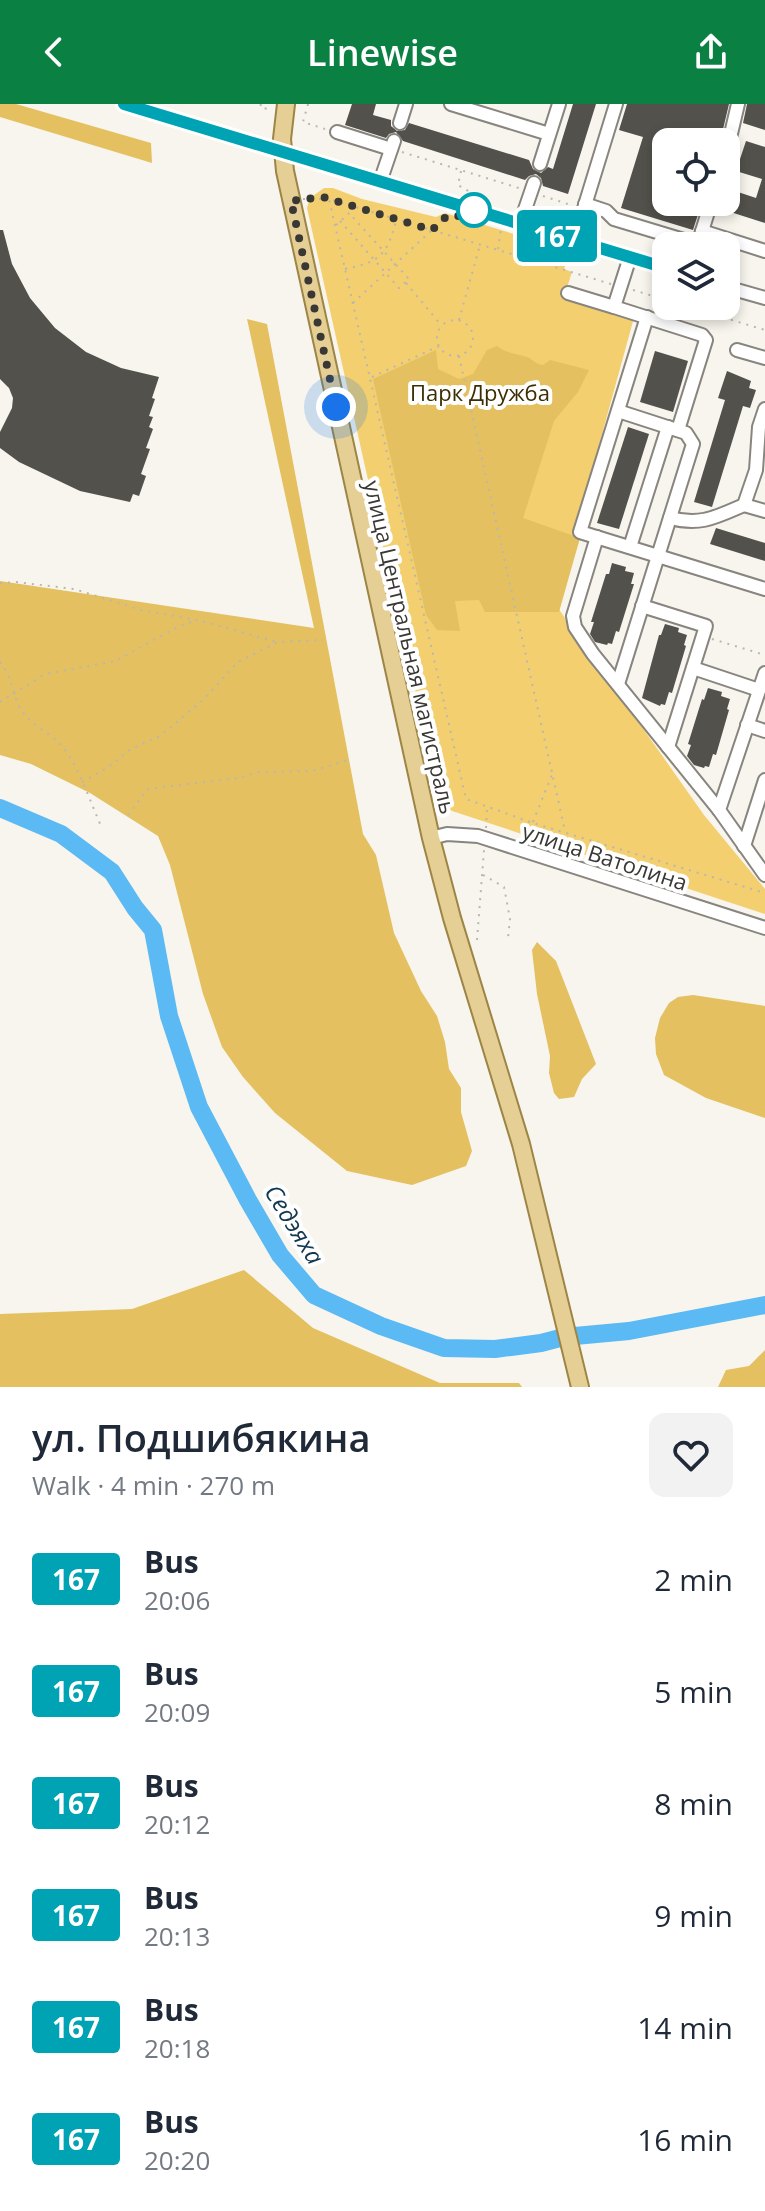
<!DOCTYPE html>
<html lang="en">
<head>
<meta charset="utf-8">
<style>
	body { margin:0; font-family:"Open Sans",sans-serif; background:#f2f2f3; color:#1f2937; height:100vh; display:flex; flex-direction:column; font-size:30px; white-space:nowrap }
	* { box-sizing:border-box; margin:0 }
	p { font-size:26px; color:#747a83 }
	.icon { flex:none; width:44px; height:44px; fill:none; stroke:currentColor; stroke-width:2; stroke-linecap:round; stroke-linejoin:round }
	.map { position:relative; height:1283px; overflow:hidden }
	.drawer { display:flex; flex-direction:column; background:#fff; flex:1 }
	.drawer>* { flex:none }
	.badge { padding:0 16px; border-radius:6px; font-size:28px; line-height:52px }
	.tools { position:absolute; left:652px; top:24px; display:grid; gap:16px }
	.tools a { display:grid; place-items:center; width:88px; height:88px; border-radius:16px; background:#fff; box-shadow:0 4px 12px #0003; font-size:40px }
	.you { position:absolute; width:40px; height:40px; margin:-20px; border:6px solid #fff; border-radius:50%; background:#1a73e8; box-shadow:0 0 0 12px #1a73e833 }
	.map>.badge { position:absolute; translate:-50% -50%; box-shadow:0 0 0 4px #fff }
	.round { display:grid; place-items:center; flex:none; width:84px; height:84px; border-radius:16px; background:#f2f2f3 }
	.headline { display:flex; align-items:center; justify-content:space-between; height:136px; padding:0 32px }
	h1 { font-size:38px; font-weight:600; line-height:60px }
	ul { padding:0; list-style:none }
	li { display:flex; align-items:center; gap:24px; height:112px; padding:0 32px }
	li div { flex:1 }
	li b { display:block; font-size:30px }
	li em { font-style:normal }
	li .badge { min-width:88px; font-weight:700; text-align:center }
	header { display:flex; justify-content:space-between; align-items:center; height:104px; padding:0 32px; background:#0b8043; color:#fff; font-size:36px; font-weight:600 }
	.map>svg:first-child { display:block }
</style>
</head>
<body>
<header><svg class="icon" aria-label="back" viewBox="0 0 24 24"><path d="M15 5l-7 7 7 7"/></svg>Linewise<svg class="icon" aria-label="share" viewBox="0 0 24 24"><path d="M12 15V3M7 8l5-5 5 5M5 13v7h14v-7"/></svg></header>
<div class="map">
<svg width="765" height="1283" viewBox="0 0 765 1283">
	<rect width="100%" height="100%" fill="#f7f5ed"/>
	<path fill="#f3cf6f" d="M324 84H333L362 95 436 113 445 109 570 147 564 165 572 168 565 190 635 210 574 432 580 434 558 504 704 711 765 785V810L452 707 443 700 439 692 307 104 310 94Z"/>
	<g fill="#e4c060">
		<path d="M0 0H16L151 39 152 59 0 13Z"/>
		<path d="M247 215 267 220 363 730 376 751 394 829 421 887 437 912 445 938 449 965 461 984V1008L472 1047 466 1062 412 1081 347 1067 275 1009 243 973 222 943 203 890 170 761 158 732 90 689 31 660 0 651V477L314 524Z"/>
		<path d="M497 242C506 249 513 249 524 252 532 254 535 260 543 261L550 256 589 266 578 288 554 317 523 414 580 434 559 508H485L479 496 455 497 460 527 437 526 426 511 373 275 436 246 438 265 459 275 473 270 487 246Z"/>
		<path d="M537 838 556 857 596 960 582 975 574 993 559 995 554 989 549 969 550 952 537 890 532 846Z"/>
		<path d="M693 891 765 902V1014L706 994 664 971 656 950 655 934 660 914 669 899 678 893Z"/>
		<path d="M244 1166 313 1224 440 1279H519L522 1283H0V1210L132 1205Z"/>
		<path d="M765 1246V1283H718L726 1266 749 1262Z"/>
	</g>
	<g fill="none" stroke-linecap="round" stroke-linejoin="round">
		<path stroke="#5bb9f3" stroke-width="18" d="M0 704 61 730 112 768 135 804 153 826 169 912 199 1003 248 1096 280 1151 314 1191 381 1222 444 1244 495 1245 541 1239 564 1233 629 1227 765 1201"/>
	</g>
	<g fill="#53514b">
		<path d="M352 0H376L373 11 391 16V22L397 27 405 26 409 19 529 56 533 65 541 69 548 63 553 65 573 0H596L568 90 543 82 541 74 536 70 529 72 525 76 403 37 396 28 389 30 386 34 345 21Z"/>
		<path d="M627 0H729L720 38H666V98H702L693 126 621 104 643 33 619 26Z"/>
		<path d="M747 0H765V26L743 19Z"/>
		<path d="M746 37 765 43V119L718 104 720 98H726V84L756 94 762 75 736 67Z"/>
		<path d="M0 126H3L12 160 30 194 55 224 86 248 121 264 159 273 152 294 155 295 149 312 153 313 149 323 153 325 146 344 150 345 141 370 146 372 139 392 133 390 130 398 80 387 19 358 0 344V328L12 304 13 294 9 284 0 275Z"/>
		<path d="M655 247 688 257 673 308 640 298Z"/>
		<path d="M727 267 751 277 749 284 756 286 750 304 743 302 712 403 694 398 725 296 718 294Z"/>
		<path d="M628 323 649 330 619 425 597 419Z"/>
		<path d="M716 424 765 439V457L710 440Z"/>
		<path d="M612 459 626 463 625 467 634 469 631 480H634L619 528 616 527 612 540 608 539 607 541 595 538 590 530 594 518H591L606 470H609Z"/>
		<path d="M665 520 679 524 678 528 687 531 684 541 686 542 672 589 669 588 665 601 661 600 660 602 642 594 659 531H661Z"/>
		<path d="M708 584 722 588 721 592 730 595 727 605 729 606 716 651 713 650 709 663 705 662 704 664 694 661 687 652 691 641 688 640 702 595 704 596Z"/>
	</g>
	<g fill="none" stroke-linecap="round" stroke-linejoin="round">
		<g stroke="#88857f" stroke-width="16">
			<g id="minor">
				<path d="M124 0 666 164"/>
				<path d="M451 0 549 30"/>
				<path d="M400 19 406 0"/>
				<path d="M337 28 391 45"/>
				<path d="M726 51 738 0"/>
				<path d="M540 60 559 0"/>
				<path d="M380 78 394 37"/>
				<path d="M711 98 699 137 715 142"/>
				<path d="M585 100 606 107 614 115 687 137H699"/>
				<path d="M520 120 534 79"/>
				<path d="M702 127 765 147"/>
				<path d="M574 137 616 0"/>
				<path d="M630 153 614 203 702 231 706 236 678 326"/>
				<path d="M726 183 765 194"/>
				<path d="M568 189 614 203"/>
				<path d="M647 213 580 428 765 485"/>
				<path d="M737 246 765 254"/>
				<path d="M744 401 765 407"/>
				<path d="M670 414C701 422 716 413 744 401L756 366 759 323 765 305"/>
				<path d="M597 433 573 512 575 523 593 550 719 706"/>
				<path d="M630 443 668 323"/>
				<path d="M642 502 706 522 668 643"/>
				<path d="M693 564 759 586"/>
				<path d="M765 569 719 706 765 771"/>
				<path d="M618 580 693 340 686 329 618 307"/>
				<path d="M747 621 765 627"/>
				<path d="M431 734 447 730 478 732 765 824"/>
				<path d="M744 742 765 676"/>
			</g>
		</g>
		<g stroke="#9d8545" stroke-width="20">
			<path id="major" d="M286 0 282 35 285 67 431 734 452 814 521 1040 580 1283"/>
		</g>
		<g stroke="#b9b7b1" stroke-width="2" stroke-dasharray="2 6" stroke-linecap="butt">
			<path d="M261 0 260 3 271 6"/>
			<path d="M308 0 303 18 325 25"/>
			<path d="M402 48 522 85"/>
			<path d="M461 67 458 81 472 89 471 92"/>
			<path d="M543 92 571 101"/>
			<path d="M303 95H328"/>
			<path d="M340 117 399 184 409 175 349 109"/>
			<path d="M336 121 355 104"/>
			<path d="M498 145 501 124"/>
			<path d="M345 165C380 158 387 151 396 117"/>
			<path d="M406 179 442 222"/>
			<path d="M611 180 329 95 466 695 533 719 765 789"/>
			<path d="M633 186 666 196"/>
			<path d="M353 199 447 112H452"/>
			<path d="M685 202 765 226"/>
			<path d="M459 216 480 141"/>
			<circle cx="455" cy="234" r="18"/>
			<path d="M459 252 565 727"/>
			<path d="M372 273 439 242"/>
			<path d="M0 479 16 478 74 485 141 506 198 516 277 538"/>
			<path d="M712 535 765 551"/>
			<path d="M0 558C13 574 11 587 20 604 29 621 50 628 62 642 80 665 89 695 101 722"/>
			<path d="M0 598 45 570 116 557 179 522 195 517"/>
			<path d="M82 678 107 664 131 645 160 632 203 596 238 558 278 538 323 536"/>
			<path d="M128 711 148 685 239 674 257 668 312 667 348 656"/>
			<path d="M533 718 553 668"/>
			<path d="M486 724 487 706"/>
			<path d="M483 771 504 783 510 815 508 834"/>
			<path d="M477 836 484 746"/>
		</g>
		<use href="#minor" stroke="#fff" stroke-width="12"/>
		<use href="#major" stroke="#e5cf95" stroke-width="16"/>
	</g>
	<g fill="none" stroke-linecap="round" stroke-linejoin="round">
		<g stroke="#fff" stroke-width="18">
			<path id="line" d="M124 0 666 164"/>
		</g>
		<use href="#line" stroke="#00a3b4" stroke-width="12"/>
		<path stroke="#393835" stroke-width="8" stroke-dasharray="0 14.4" d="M336 303 291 97 323 93 432 126 447 112H466L468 104 474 106"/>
	</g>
	<circle fill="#fff" stroke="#00a3b4" stroke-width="4" cx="474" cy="106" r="16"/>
	<g text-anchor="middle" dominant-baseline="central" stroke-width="8" stroke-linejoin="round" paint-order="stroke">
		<g font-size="22" fill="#3c2e02" stroke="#fff">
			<text x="480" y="288">Парк Дружба</text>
		</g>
		<g font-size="22" fill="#393835" stroke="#fff">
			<text transform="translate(411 543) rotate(77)">улица Центральная магистраль</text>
			<text transform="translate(605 752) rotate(18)">улица Ватолина</text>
		</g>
		<g font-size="24" font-style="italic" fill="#113951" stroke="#fff">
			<text transform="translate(295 1120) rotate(58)">Седэяха</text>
		</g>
	</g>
</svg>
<div class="tools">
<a><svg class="icon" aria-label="locate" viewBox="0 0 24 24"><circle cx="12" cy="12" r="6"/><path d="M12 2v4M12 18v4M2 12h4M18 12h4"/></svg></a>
<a><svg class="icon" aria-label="layers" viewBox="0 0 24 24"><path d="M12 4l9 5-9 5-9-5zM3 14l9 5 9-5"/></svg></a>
</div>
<div class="you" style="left:336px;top:303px"></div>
<b class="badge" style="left:557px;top:132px;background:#00a3b4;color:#fff">167</b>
</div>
<section class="drawer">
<div class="headline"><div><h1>ул. Подшибякина</h1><p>Walk · 4 min · 270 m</p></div><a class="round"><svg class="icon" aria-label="heart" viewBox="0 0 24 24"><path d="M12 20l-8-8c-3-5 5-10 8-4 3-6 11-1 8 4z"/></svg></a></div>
<ul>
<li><span class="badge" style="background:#00a3b4;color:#fff">167</span><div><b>Bus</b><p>20:06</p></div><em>2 min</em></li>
<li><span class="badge" style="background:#00a3b4;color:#fff">167</span><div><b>Bus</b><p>20:09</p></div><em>5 min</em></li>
<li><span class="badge" style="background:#00a3b4;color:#fff">167</span><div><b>Bus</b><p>20:12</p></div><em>8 min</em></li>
<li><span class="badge" style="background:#00a3b4;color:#fff">167</span><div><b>Bus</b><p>20:13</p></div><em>9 min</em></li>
<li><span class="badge" style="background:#00a3b4;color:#fff">167</span><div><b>Bus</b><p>20:18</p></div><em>14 min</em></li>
<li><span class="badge" style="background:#00a3b4;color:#fff">167</span><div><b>Bus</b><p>20:20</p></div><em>16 min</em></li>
</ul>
</section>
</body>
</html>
